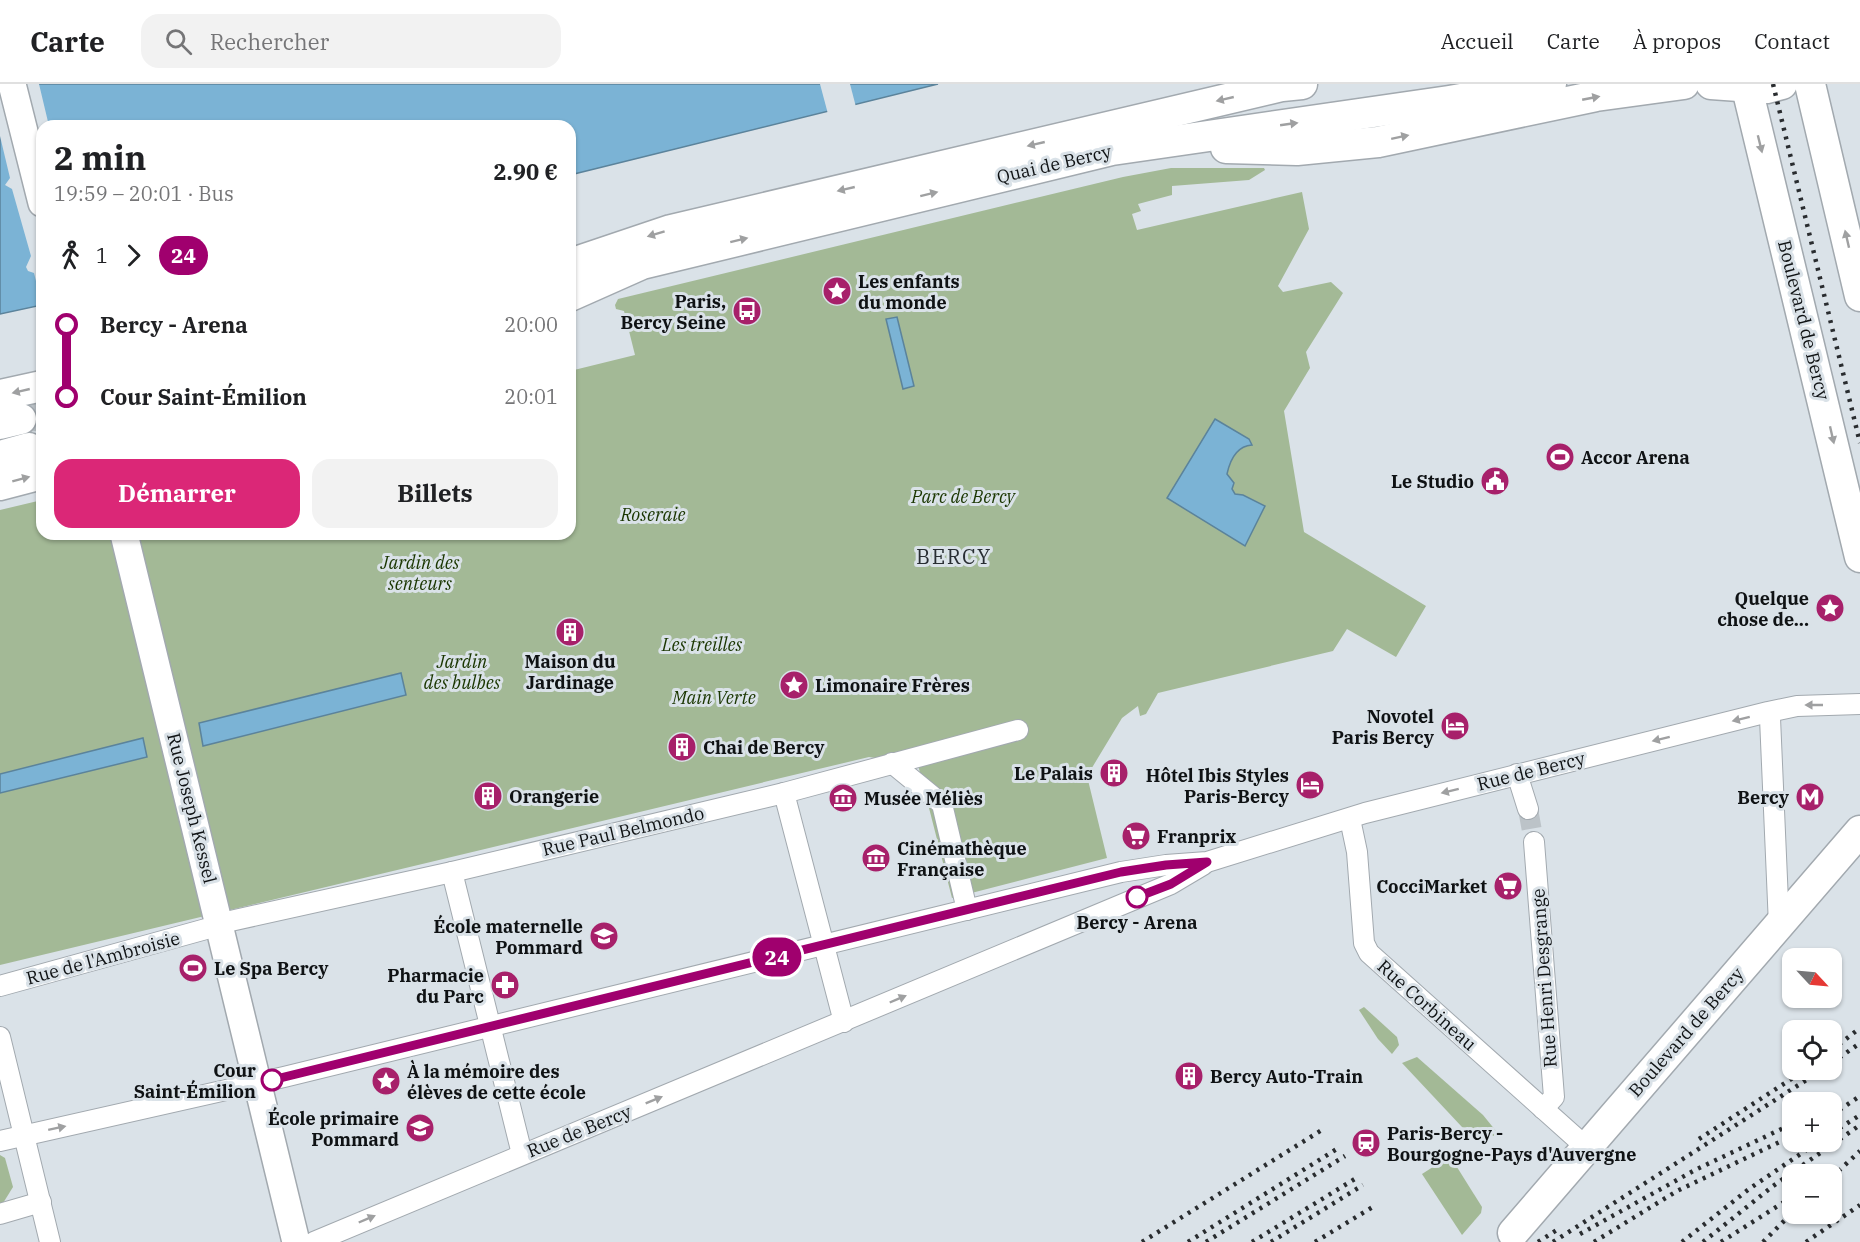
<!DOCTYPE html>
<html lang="fr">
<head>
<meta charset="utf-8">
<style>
	body { margin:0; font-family:"IBM Plex Serif",serif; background:#f2f2f2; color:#202124; height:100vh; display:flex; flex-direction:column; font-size:22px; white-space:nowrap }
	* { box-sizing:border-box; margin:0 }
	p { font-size:20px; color:#757577 }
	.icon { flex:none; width:33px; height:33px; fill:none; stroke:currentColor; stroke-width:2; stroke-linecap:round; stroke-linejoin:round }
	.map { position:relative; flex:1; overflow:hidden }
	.sheet { position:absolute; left:36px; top:36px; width:540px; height:420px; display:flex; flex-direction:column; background:#fff; border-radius:18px; box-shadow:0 2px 4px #0004 }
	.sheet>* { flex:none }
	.badge { padding:0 12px; border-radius:20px; font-size:21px; line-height:39px }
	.needle { width:39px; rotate:116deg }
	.controls { position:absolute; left:1782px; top:864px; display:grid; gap:12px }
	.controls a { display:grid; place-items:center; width:60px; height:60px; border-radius:12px; background:#fff; box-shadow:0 2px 4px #0004; font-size:30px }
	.map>.badge { position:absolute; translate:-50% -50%; box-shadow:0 0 0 3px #fff }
	.legs { display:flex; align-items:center; gap:9px; height:66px; padding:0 18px; font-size:20px }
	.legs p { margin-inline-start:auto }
	.head { display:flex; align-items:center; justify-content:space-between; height:102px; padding:0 18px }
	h1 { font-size:33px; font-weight:800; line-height:45px }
	.cta { display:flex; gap:12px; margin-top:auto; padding:12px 18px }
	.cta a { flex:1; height:69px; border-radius:18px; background:#db2777; color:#fff; font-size:24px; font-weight:800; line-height:69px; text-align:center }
	.cta a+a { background:#f2f2f2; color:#202124 }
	ul { padding:0 18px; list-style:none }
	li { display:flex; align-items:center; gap:21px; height:72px; font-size:22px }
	li i { display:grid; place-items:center; width:9px; height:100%; margin:0 8px; background:currentColor }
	li i::after { content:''; width:15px; height:15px; margin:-8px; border:4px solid; border-radius:50%; background:#fff }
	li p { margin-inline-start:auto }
	li:first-child i { background:linear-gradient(#0000 50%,currentColor 0) }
	li:last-child i { background:linear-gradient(currentColor 50%,#0000 0) }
	header { display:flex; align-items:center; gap:36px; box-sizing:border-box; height:84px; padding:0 30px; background:#fff; border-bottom:2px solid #e0e0e0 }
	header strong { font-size:28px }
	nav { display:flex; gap:33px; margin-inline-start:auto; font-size:21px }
	.search { width:420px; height:54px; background:#f2f2f2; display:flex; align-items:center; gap:15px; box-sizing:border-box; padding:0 21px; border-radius:18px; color:#757577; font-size:22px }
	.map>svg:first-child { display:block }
</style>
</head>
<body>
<header>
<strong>Carte</strong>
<div class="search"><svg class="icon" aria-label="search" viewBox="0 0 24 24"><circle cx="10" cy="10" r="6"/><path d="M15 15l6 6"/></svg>Rechercher</div>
<nav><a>Accueil</a><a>Carte</a><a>À propos</a><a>Contact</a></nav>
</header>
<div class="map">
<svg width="1860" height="1158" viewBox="0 0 1860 1158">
	<rect width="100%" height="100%" fill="#dae2e8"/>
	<g fill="#a3b996">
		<path d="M1171 84H1264L1265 86 1249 96 1172 102V111L1138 120 1141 127 1132 130 1137 146 1302 108 1309 145 1278 202 1283 208 1331 198 1343 209 1306 268 1310 284 1284 327 1304 448 1426 522 1396 573 1347 545 1333 567 1158 609 1146 630 1140 632 1138 622 1122 634 1087 692 1107 774 952 814 918 681 869 673 0 881V426L42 416V450H570V287L635 271 624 227 616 225 615 221 618 215 1123 93Z"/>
		<path d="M1364 923 1397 953 1399 961 1392 970 1378 955 1359 926Z"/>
		<path d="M1417 973 1483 1031 1496 1047 1494 1052 1462 1043 1402 979Z"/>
		<path d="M0 1071 5 1074 13 1103 0 1124Z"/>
		<path d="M1450 1072 1482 1123 1481 1129 1462 1151 1422 1090Z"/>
	</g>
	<g fill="#7bb3d5" stroke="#5b839b" stroke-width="1.5">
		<path d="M0 0H938L570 91V42H42V221L0 230Z"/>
		<path d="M897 233 914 302 903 305 886 235Z"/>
		<path d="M1215 335 1249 355 1252 361C1237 362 1230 376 1227 390L1234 399 1232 405 1235 410 1243 411 1265 422 1245 462 1167 414Z"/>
		<path d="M401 589 406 611 203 662 199 639Z"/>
		<path d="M143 654 147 673 0 709V690Z"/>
	</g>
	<g fill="#dae2e8">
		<path d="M0 0H39L49 42H42V221L34 189 28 187 26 183 31 172 12 105 5 101 10 94 0 52Z"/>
		<path d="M820 0H850L856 23 828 30Z"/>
	</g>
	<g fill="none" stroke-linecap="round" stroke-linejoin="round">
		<path stroke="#bcc3c8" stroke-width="20" stroke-dasharray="20 10" stroke-linecap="butt" d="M1528 725 1534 758"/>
		<path stroke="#bcc3c8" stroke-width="30" stroke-dasharray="30 15" stroke-linecap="butt" d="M21 335 42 330"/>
		<g stroke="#a2a9af" stroke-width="22">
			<g id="street">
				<path d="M1770 634 1779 841"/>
				<path d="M892 679 942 720 967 826"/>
				<path d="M1517 690 1528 725"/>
				<path d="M784 709 844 938"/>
				<path d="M1350 735 1357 768 1364 859 1369 869 1586 1063"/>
				<path d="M1534 758 1554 1013 1543 1025"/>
				<path d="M452 788 522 1070"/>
				<path d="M226 838 452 788 784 709 1018 646"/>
				<path d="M0 902 206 845"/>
				<path d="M0 953 50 1158"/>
				<path d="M0 1057 284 993 1121 788 1166 781 1207 778 1365 729 1768 628 1797 622 1860 620"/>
				<path d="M0 1130 41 1118"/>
				<path d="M314 1158 1171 800 1203 781"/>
			</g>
		</g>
		<g stroke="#a2a9af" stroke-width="30">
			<g id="secondary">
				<path d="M12 0 42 119"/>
				<path d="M124 450 296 1158"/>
			</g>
		</g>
		<g stroke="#a2a9af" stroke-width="33">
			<g id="primary">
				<path d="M1711 0 1767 4 1782 0"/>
				<path d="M1746 0 1860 473"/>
				<path d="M1810 0 1860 212"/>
				<path d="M1226 64 1297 66 1378 58 1596 12 1684 0"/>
				<path d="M570 180 671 146 1282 2 1302 0"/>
				<path d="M570 212 642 180 1112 66 1449 17 1551 0"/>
				<path d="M0 311 42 302"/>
				<path d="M0 340 21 335"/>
				<path d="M0 372 29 364"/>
				<path d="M0 401 42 390"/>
				<path d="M1513 1149 1860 747"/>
			</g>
		</g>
		<use href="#street" stroke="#fff" stroke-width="20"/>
		<use href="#secondary" stroke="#fff" stroke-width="27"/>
		<use href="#primary" stroke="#fff" stroke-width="30"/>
		<g stroke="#292c2f" stroke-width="4.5" stroke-dasharray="3 6" stroke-linecap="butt">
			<path d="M1773 0 1860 359"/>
			<path d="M1832 966 1860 944"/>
			<path d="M1832 979 1860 959"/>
			<path d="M1832 1031 1860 1012"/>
			<path d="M1832 1049 1860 1031"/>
			<path d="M1699 1055 1805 986"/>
			<path d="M1832 1093 1860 1067"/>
			<path d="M1580 1150 1695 1086 1792 1040"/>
			<path d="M1142 1158 1325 1044"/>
			<path d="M1188 1158 1340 1063"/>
			<path d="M1206 1158 1345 1072"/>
			<path d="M1252 1158 1358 1093"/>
			<path d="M1271 1158 1363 1101"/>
			<path d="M1315 1158 1376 1121"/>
			<path d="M1538 1158 1560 1144"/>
			<path d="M1553 1158 1822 986"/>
			<path d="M1594 1158 1677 1107 1792 1052"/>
			<path d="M1682 1158 1749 1105 1818 1058"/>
			<path d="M1703 1158 1773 1102 1860 1041"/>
			<path d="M1721 1158 1792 1113"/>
			<path d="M1763 1158 1792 1129"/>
			<path d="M1806 1158 1860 1121"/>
		</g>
	</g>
	<defs><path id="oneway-solid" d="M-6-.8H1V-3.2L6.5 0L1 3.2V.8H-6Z" transform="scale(1.5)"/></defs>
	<g fill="#9fa0a1">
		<use href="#oneway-solid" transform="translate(1591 14) rotate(-11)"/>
		<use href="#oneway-solid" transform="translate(1225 15) rotate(167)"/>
		<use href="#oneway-solid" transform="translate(1289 40) rotate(-8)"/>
		<use href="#oneway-solid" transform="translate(1400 53) rotate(-12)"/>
		<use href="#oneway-solid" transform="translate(1036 60) rotate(167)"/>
		<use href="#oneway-solid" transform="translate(1760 60) rotate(76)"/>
		<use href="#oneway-solid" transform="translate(846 105) rotate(167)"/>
		<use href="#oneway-solid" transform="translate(929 110) rotate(-14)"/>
		<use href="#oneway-solid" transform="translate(656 150) rotate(163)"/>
		<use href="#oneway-solid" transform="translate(1847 155) rotate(-103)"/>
		<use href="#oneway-solid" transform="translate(739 156) rotate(-14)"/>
		<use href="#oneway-solid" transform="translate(21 307) rotate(167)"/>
		<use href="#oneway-solid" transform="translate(1832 351) rotate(77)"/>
		<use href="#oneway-solid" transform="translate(21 395) rotate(-15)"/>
		<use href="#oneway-solid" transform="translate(1814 621) rotate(180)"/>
		<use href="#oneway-solid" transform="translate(1741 635) rotate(166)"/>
		<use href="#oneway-solid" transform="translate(1661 655) rotate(166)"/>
		<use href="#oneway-solid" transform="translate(1450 707) rotate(166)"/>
		<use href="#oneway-solid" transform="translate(898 915) rotate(-23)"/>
		<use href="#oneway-solid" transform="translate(654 1016) rotate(-22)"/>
		<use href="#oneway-solid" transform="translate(57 1044) rotate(-12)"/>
		<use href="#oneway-solid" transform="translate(367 1135) rotate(-23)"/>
	</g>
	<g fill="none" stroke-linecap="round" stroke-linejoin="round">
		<g stroke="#fff" stroke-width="14">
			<path id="line-1" d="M272 996 1121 788 1166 781 1207 778 1171 800 1137 813"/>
		</g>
		<use href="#line-1" stroke="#a0006e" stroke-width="9"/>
	</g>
	<defs>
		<g id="sight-disc" transform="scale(1.5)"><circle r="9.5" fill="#a7206a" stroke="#dae2e8"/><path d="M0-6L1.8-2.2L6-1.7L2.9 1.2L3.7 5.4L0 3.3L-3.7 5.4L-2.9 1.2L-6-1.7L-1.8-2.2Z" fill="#fff"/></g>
		<g id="bus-disc" transform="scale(1.5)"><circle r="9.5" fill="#a7206a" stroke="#dae2e8"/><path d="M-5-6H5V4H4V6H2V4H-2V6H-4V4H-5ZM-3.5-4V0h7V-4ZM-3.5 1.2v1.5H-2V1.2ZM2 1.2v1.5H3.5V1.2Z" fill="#fff"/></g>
		<g id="stadium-disc" transform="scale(1.5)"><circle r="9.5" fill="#a7206a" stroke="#dae2e8"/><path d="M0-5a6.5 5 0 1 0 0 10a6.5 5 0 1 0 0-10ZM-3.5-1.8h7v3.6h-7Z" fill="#fff"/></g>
		<g id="civic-disc" transform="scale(1.5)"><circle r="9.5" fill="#a7206a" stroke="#dae2e8"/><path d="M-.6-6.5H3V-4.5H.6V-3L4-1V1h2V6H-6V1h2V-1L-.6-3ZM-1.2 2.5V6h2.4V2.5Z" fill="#fff"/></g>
		<g id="building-disc" transform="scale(1.5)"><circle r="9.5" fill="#a7206a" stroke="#dae2e8"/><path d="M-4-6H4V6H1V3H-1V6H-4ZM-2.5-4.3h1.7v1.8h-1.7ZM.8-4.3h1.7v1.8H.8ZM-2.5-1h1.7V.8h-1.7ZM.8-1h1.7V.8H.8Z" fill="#fff"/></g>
		<g id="hotel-disc" transform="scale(1.5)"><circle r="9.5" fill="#a7206a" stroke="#dae2e8"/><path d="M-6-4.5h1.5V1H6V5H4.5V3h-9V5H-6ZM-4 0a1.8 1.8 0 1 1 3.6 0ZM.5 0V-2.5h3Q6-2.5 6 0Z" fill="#fff"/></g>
		<g id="metro-disc" transform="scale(1.5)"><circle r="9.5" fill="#a7206a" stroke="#dae2e8"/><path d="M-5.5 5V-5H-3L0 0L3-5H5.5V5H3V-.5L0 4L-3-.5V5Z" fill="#fff"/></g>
		<g id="museum-disc" transform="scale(1.5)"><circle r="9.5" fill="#a7206a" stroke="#dae2e8"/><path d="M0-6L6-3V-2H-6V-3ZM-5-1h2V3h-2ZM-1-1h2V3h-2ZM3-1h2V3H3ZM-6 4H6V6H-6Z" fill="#fff"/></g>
		<g id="supermarket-disc" transform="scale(1.5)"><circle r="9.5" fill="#a7206a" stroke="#dae2e8"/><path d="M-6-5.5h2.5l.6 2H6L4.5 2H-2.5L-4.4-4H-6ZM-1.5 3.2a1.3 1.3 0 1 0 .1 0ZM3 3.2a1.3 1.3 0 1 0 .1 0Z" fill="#fff"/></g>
		<g id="school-disc" transform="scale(1.5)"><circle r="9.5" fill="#a7206a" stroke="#dae2e8"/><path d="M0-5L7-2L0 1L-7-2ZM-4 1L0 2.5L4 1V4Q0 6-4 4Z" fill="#fff"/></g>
		<g id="pharmacy-disc" transform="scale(1.5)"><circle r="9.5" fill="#a7206a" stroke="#dae2e8"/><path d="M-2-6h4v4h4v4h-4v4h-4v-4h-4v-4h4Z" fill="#fff"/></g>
		<g id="station-disc" transform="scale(1.5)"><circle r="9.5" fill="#a7206a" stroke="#dae2e8"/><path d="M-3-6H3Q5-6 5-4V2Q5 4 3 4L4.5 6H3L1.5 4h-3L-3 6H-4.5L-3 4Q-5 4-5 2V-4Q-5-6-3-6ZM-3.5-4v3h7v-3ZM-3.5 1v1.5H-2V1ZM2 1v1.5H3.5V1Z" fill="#fff"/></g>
	</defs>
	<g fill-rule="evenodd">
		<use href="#sight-disc" x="837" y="207"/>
		<use href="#bus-disc" x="747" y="227"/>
		<use href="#stadium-disc" x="1560" y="373"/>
		<use href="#civic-disc" x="1495" y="397"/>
		<use href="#sight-disc" x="1830" y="524"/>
		<use href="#building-disc" x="570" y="548"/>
		<use href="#sight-disc" x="794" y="601"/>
		<use href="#hotel-disc" x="1455" y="642"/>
		<use href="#building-disc" x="682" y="663"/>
		<use href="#building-disc" x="1114" y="689"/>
		<use href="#hotel-disc" x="1310" y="701"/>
		<use href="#building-disc" x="488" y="712"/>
		<use href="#metro-disc" x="1810" y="713"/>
		<use href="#museum-disc" x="843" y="714"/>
		<use href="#supermarket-disc" x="1136" y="752"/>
		<use href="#museum-disc" x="876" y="774"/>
		<use href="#supermarket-disc" x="1508" y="802"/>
		<use href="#school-disc" x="604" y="852"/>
		<use href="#stadium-disc" x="193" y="884"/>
		<use href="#pharmacy-disc" x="505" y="901"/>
		<use href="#building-disc" x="1189" y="992"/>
		<use href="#sight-disc" x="386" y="997"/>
		<use href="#school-disc" x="420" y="1044"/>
		<use href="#station-disc" x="1366" y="1059"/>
	</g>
	<g fill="#fff" stroke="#a0006e" stroke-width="3">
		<circle cx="1137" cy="813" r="10"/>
		<circle cx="272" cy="996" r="10"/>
	</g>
	<g text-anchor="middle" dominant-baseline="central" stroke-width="6" stroke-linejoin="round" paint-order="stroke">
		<g font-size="18" fill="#0f1214" stroke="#dae2e8">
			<text transform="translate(1054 80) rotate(-13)">Quai de Bercy</text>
			<text transform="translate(1804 236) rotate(76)">Boulevard de Bercy</text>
			<text transform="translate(1531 687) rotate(-14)">Rue de Bercy</text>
			<text transform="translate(192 724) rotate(76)">Rue Joseph Kessel</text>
			<text transform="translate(623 747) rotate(-13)">Rue Paul Belmondo</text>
			<text transform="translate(103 874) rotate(-15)">Rue de l'Ambroisie</text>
			<text transform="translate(1544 894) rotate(-94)">Rue Henri Desgrange</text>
			<text transform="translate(1427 921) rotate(42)">Rue Corbineau</text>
			<text transform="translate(1686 948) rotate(-49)">Boulevard de Bercy</text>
			<text transform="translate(579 1047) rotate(-22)">Rue de Bercy</text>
		</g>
		<g font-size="18" font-weight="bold" fill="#0f1214" stroke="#dae2e8" text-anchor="start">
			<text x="858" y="197">Les enfants<tspan x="858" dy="21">du monde</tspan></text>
			<text x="726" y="217" text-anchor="end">Paris,<tspan x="726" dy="21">Bercy Seine</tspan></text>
			<text x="1581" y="373">Accor Arena</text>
			<text x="1474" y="397" text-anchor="end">Le Studio</text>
			<text x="1809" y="514" text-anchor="end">Quelque<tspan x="1809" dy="21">chose de...</tspan></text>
			<text x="570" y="577" text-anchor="middle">Maison du<tspan x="570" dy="21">Jardinage</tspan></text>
			<text x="815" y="601">Limonaire Frères</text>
			<text x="1434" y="632" text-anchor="end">Novotel<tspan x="1434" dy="21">Paris Bercy</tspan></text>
			<text x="703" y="663">Chai de Bercy</text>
			<text x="1093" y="689" text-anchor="end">Le Palais</text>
			<text x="1289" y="691" text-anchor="end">Hôtel Ibis Styles<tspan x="1289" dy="21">Paris-Bercy</tspan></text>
			<text x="509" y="712">Orangerie</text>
			<text x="1789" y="713" text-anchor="end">Bercy</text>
			<text x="864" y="714">Musée Méliès</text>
			<text x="1157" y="752">Franprix</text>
			<text x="897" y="764">Cinémathèque<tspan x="897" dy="21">Française</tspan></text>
			<text x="1487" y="802" text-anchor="end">CocciMarket</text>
			<text x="583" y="842" text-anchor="end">École maternelle<tspan x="583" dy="21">Pommard</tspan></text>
			<text x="214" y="884">Le Spa Bercy</text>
			<text x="484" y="891" text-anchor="end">Pharmacie<tspan x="484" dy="21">du Parc</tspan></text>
			<text x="407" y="987">À la mémoire des<tspan x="407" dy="21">élèves de cette école</tspan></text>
			<text x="1210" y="992">Bercy Auto-Train</text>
			<text x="399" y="1034" text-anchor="end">École primaire<tspan x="399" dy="21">Pommard</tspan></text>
			<text x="1387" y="1049">Paris-Bercy -<tspan x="1387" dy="21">Bourgogne-Pays d'Auvergne</tspan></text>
		</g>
		<g font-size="18" font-style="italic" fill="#1a3600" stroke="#dae2e8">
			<text x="963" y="412">Parc de Bercy</text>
			<text x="653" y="430">Roseraie</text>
			<text x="420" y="478">Jardin des<tspan x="420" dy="21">senteurs</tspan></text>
			<text x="702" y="560">Les treilles</text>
			<text x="462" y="577">Jardin<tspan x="462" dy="21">des bulbes</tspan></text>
			<text x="714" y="613">Main Verte</text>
		</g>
		<g font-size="18" font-weight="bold" fill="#0f1214" stroke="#dae2e8">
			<text x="1137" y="838">Bercy - Arena</text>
			<text x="256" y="986" text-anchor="end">Cour<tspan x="256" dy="21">Saint-Émilion</tspan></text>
		</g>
		<g font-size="21" letter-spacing="1.5" fill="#282d32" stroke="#dae2e8">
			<text x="954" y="472">BERCY</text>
		</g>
	</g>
</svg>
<div class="controls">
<a><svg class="needle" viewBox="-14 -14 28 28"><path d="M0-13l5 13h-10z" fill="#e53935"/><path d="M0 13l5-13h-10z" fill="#757577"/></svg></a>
<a><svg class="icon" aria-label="locate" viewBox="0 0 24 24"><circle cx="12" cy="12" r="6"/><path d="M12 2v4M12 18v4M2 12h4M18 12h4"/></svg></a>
<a>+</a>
<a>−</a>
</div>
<b class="badge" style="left:777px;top:873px;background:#a0006e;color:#fff">24</b>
<section class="sheet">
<div class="head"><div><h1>2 min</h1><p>19:59 – 20:01 · Bus</p></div><b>2.90 €</b></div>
<div class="legs"><svg class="icon" aria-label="walk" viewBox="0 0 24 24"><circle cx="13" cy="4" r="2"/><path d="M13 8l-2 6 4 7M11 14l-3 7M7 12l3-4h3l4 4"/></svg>1<svg class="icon" aria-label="forward" viewBox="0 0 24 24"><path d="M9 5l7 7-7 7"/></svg><b class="badge" style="background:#a0006e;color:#fff">24</b></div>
<ul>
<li><i style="color:#a0006e"></i><b>Bercy - Arena</b><p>20:00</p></li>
<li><i style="color:#a0006e"></i><b>Cour Saint-Émilion</b><p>20:01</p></li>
</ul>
<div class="cta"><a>Démarrer</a><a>Billets</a></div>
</section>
</div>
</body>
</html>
